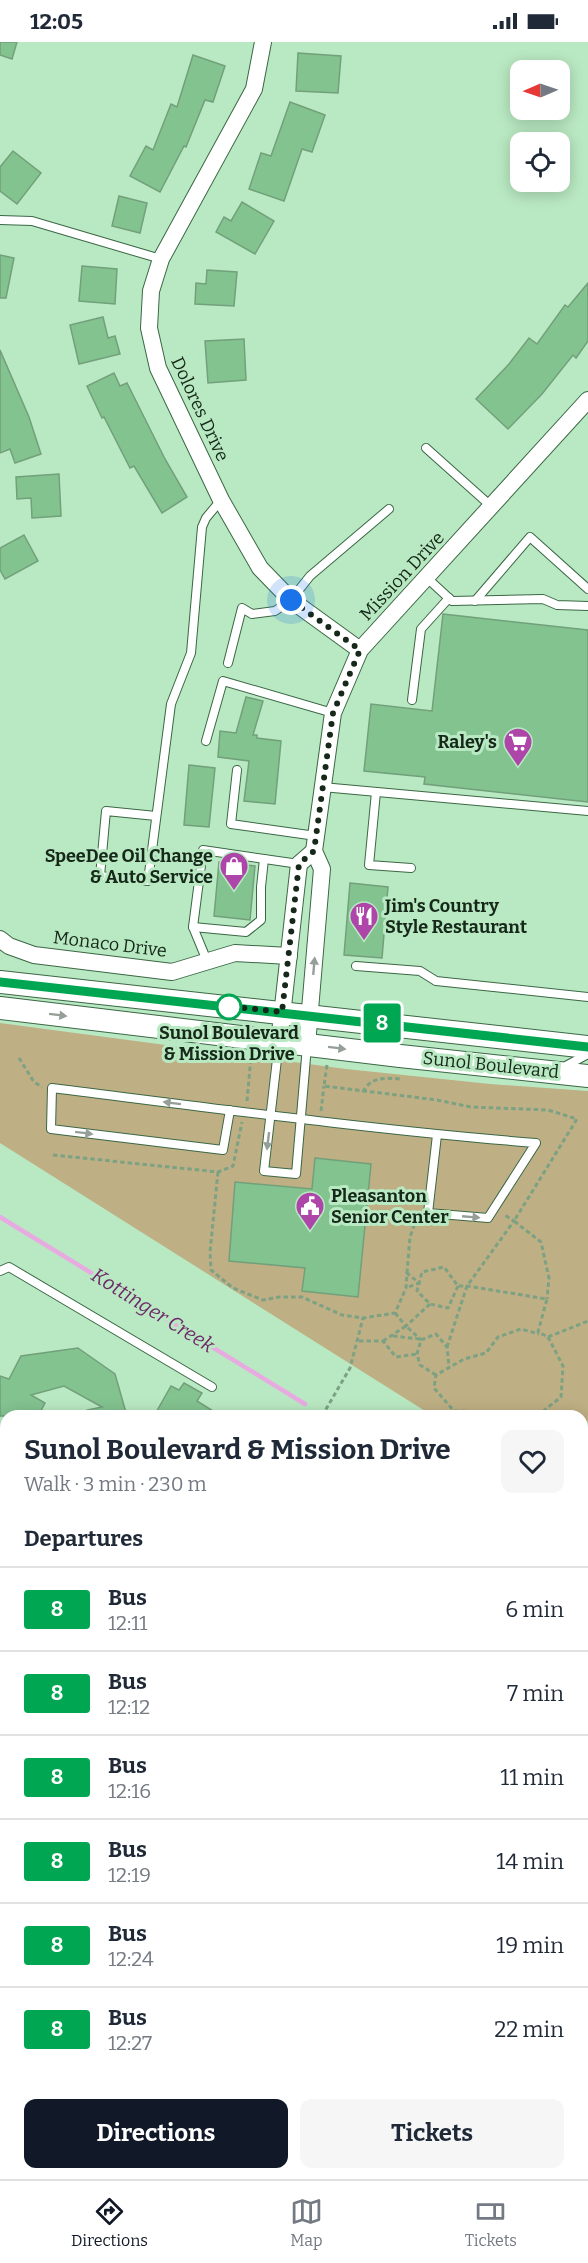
<!DOCTYPE html>
<html lang="en">
<head>
<meta charset="utf-8">
<style>
	body { margin:0; font-family:Bitter,serif; background:#f6f6f7; color:#1f2937; height:100vh; display:flex; flex-direction:column; font-size:22px; white-space:nowrap }
	* { box-sizing:border-box; margin:0 }
	p { font-size:20px; color:#747a83 }
	.icon { flex:none; width:33px; height:33px; fill:none; stroke:currentColor; stroke-width:2; stroke-linecap:round; stroke-linejoin:round }
	.map { position:relative; flex:1; overflow:hidden }
	.sheet { position:absolute; left:0px; top:1368px; width:588px; height:770px; display:flex; flex-direction:column; background:#fff; border-radius:18px 18px 0 0; box-shadow:0 3px 15px #0003 }
	.sheet>* { flex:none }
	.badge { padding:0 12px; border-radius:4px; font-size:21px; line-height:39px }
	.needle { width:39px; rotate:268deg }
	.buttons { position:absolute; left:510px; top:18px; display:grid; gap:12px }
	.buttons a { display:grid; place-items:center; width:60px; height:60px; border-radius:12px; background:#fff; box-shadow:0 3px 15px #0003; font-size:30px }
	.you { position:absolute; width:30px; height:30px; margin:-15px; border:4px solid #fff; border-radius:50%; background:#1a73e8; box-shadow:0 0 0 9px #1a73e833 }
	.map>.badge { position:absolute; translate:-50% -50%; box-shadow:0 0 0 3px #fff }
	h2 { padding:0 24px; font-size:22px; line-height:54px }
	.round { display:grid; place-items:center; flex:none; width:63px; height:63px; border-radius:12px; background:#f6f6f7 }
	.headline { display:flex; align-items:center; justify-content:space-between; height:102px; padding:0 24px }
	h1 { font-size:28px; font-weight:700; line-height:45px }
	.action { display:flex; gap:12px; margin-top:auto; padding:12px 24px }
	.action a { flex:1; height:69px; border-radius:12px; background:#111827; color:#fff; font-size:24px; font-weight:700; line-height:69px; text-align:center }
	.action a+a { background:#f6f6f7; color:#1f2937 }
	ul { padding:0; list-style:none }
	li { display:flex; align-items:center; gap:18px; height:84px; padding:0 24px; border-top:2px solid #e0e1e3 }
	li div { flex:1 }
	li b { display:block; font-size:22px }
	li em { font-style:normal }
	li .badge { min-width:66px; font-weight:700; text-align:center }
	.status { display:flex; justify-content:space-between; align-items:center; height:42px; padding:0 30px; background:#fff; direction:ltr }
	.status svg { height:16px; fill:currentColor }
	.dock { display:flex; justify-content:space-around; align-items:center; height:84px; border-top:2px solid #e0e1e3; background:#fff; font-size:16px; color:#747a83 }
	.dock a { display:grid; justify-items:center; gap:3px }
	.dock .current { color:#111827 }
	.map>svg:first-child { display:block }
</style>
</head>
<body>
<div class="status"><b>12:05</b><svg viewBox="0 0 49 12"><path d="M0 12V9h3v3zM5 12V6h3v6zM10 12V3h3v9zM15 12V0h3v12zM26 1h20v11H26zM47 4h2v5h-2z"/></svg></div>
<div class="map">
<svg width="588" height="2137" viewBox="0 0 588 2137">
	<rect width="100%" height="100%" fill="#b9e9c2"/>
	<path fill="#bfaf84" d="M0 981 346 1027 490 1042 588 1049V1378L582 1398V1374H433L0 1101Z"/>
	<g fill="none" stroke-linecap="round" stroke-linejoin="round">
		<g stroke="#e7abe1" stroke-width="4.5">
			<path d="M0 1175 305 1362"/>
			<path d="M582 1531 588 1535"/>
		</g>
	</g>
	<g fill="#83c390" stroke="#72a07a" stroke-width="1.5">
		<path d="M0 0H17L12 17 0 13Z"/>
		<path d="M298 11 341 14 338 51 296 49Z"/>
		<path d="M193 13 225 24 213 60 205 58 186 105 184 104 160 150 130 134 146 104 153 108 171 62 177 65Z"/>
		<path d="M290 60 325 73 312 110 302 107 284 159 249 147 261 111 271 114Z"/>
		<path d="M13 109 41 131 17 162 0 149V125Z"/>
		<path d="M119 154 147 161 140 191 112 184Z"/>
		<path d="M242 160 274 179 255 212 216 190 224 175 231 179Z"/>
		<path d="M0 213 14 216 6 256H0Z"/>
		<path d="M82 224 117 227 115 262 79 259Z"/>
		<path d="M207 228 237 230 234 264 195 262 196 241 206 242Z"/>
		<path d="M588 241V299L576 316 573 313 542 352 508 387 476 357 509 322 529 296 537 302 565 263 568 265Z"/>
		<path d="M103 275 108 296 115 294 120 312 79 322 70 283Z"/>
		<path d="M244 297 246 338 208 341 205 299Z"/>
		<path d="M0 308 29 375 41 412 15 421 10 407 0 411Z"/>
		<path d="M114 331 120 344 127 341 165 417 187 455 162 471 134 424 130 426 104 375 102 376 87 344Z"/>
		<path d="M59 432 61 474 32 476 31 456 17 457 16 435Z"/>
		<path d="M24 493 38 519 5 537 0 528V506Z"/>
		<path d="M443 572 588 588V760L424 742 425 735 364 729 371 662 432 669Z"/>
		<path d="M246 655 263 659 253 693H257V696L281 699 275 762 244 759 249 719 218 715 220 689 236 691Z"/>
		<path d="M189 723 215 726 209 785 184 783Z"/>
		<path d="M219 820 255 824 250 878 214 874Z"/>
		<path d="M350 841 388 845 382 916 344 913Z"/>
		<path d="M315 1116 371 1122 358 1255 302 1249 305 1226 229 1219 235 1140 312 1147Z"/>
		<path d="M78 1306 115 1332 127 1374H87V1368L102 1365 64 1344 31 1353 45 1361 38 1374H0V1334L9 1337 21 1314Z"/>
		<path d="M184 1341 202 1351 197 1359 221 1374H154L171 1344 179 1348Z"/>
	</g>
	<g fill="none" stroke-linecap="round" stroke-linejoin="round">
		<g stroke="#3b6745" stroke-width="10">
			<g id="service">
				<path d="M0 178 32 179 161 217"/>
				<path d="M426 406 492 465"/>
				<path d="M427 536 452 559 543 557 557 563 588 564"/>
				<path d="M475 559 530 495 588 547"/>
				<path d="M228 621 242 566 252 572 275 569 291 558 310 534 389 467"/>
				<path d="M412 658 421 587 449 556"/>
				<path d="M206 699 223 639 333 671"/>
				<path d="M237 728 231 782 316 794"/>
				<path d="M322 745 588 769"/>
				<path d="M376 750 369 823 411 826"/>
				<path d="M156 774 106 769 100 834 148 839 171 662 191 611 202 485 206 476 221 458"/>
				<path d="M193 885 246 890 261 878V845L264 817"/>
				<path d="M207 919 193 885 203 808 299 822"/>
				<path d="M356 924 420 929 436 939 588 955"/>
				<path d="M279 1000 264 1129 296 1132 307 1004"/>
				<path d="M562 1026 588 1012"/>
				<path d="M230 1068 223 1108 51 1087 52 1046C213 1066 374 1088 536 1101L488 1176 428 1171 437 1093"/>
				<path d="M0 1229 9 1225 212 1345"/>
				<path d="M0 1524 6 1527"/>
				<path d="M582 1575 588 1579"/>
				<path d="M0 1665 6 1669"/>
				<path d="M0 1721 6 1724"/>
				<path d="M582 1787C588 1795 588 1805 582 1813"/>
				<path d="M582 2011 588 2015"/>
				<path d="M0 2102 6 2106"/>
				<path d="M46 2132 55 2137"/>
				<path d="M302 2137 306 2132"/>
				<path d="M349 2137 352 2132"/>
			</g>
		</g>
		<g stroke="#3b6745" stroke-width="18">
			<g id="minor">
				<path d="M263 0 254 47 161 217 151 249 149 286 158 326 221 458 260 526 291 558 360 608"/>
				<path d="M0 897 9 904 34 913 172 930 235 911 289 914"/>
				<path d="M279 1000 299 822 314 809"/>
				<path d="M307 1003 322 827 314 809 333 671 360 608 588 358"/>
			</g>
		</g>
		<g stroke="#3b6745" stroke-width="21">
			<g id="tertiary">
				<path d="M0 1596 6 1599"/>
				<path d="M582 1952 588 1955"/>
			</g>
		</g>
		<g stroke="#3b6745" stroke-width="24">
			<g id="secondary">
				<path d="M0 940 588 1005"/>
				<path d="M0 966 400 1014 588 1034"/>
			</g>
		</g>
		<g stroke="#7ca183" stroke-width="3" stroke-dasharray="4.5 3" stroke-linecap="butt">
			<path d="M19 1016 34 1040 42 1045"/>
			<path d="M327 1023 324 1044 437 1058 471 1065 548 1068 577 1077 514 1179 541 1200 549 1236 547 1257"/>
			<path d="M363 1050C371 1034 386 1036 401 1037"/>
			<path d="M247 1059 251 1015"/>
			<path d="M321 1069 324 1044"/>
			<path d="M53 1113 218 1130 233 1124 242 1080"/>
			<path d="M218 1130 210 1210 211 1228 233 1246 263 1258 279 1255H302L342 1273 363 1276 395 1271 406 1246 407 1231 419 1241 406 1246"/>
			<path d="M407 1231 410 1195 417 1175"/>
			<path d="M458 1244 448 1266 430 1262 417 1249 422 1230 444 1225 458 1244H467L547 1257 538 1290 548 1295 588 1279"/>
			<path d="M395 1271 406 1284 430 1262"/>
			<path d="M393 1294 419 1297"/>
			<path d="M359 1299H383L396 1315 417 1312"/>
			<path d="M383 1299 406 1284 421 1298"/>
			<path d="M447 1305 467 1244 514 1179 503 1172"/>
			<path d="M436 1333 420 1323 417 1312 421 1298 436 1292 447 1305 449 1324"/>
			<path d="M322 1374 350 1326 363 1276"/>
			<path d="M503 1374 488 1370 454 1369 434 1346 436 1333 464 1317 486 1311 498 1295 521 1287 539 1292"/>
			<path d="M537 1374 561 1355 563 1324 548 1295"/>
			<path d="M0 1753 6 1757"/>
			<path d="M0 1773 6 1763"/>
			<path d="M0 1833 6 1836"/>
			<path d="M0 1906 6 1904"/>
			<path d="M0 1926 6 1930"/>
			<path d="M0 2032 6 2036"/>
			<path d="M177 2132 185 2137"/>
			<path d="M213 2137 216 2132"/>
			<path d="M260 2137 263 2132"/>
		</g>
		<use href="#service" stroke="#fff" stroke-width="8"/>
		<use href="#minor" stroke="#fff" stroke-width="16"/>
		<use href="#tertiary" stroke="#fff" stroke-width="20"/>
		<use href="#secondary" stroke="#fff" stroke-width="22"/>
	</g>
	<defs><path id="oneway-solid" d="M-6-.8H1V-3.2L6.5 0L1 3.2V.8H-6Z" transform="scale(1.5)"/></defs>
	<g fill="#969e98">
		<use href="#oneway-solid" transform="translate(314 924) rotate(-85)"/>
		<use href="#oneway-solid" transform="translate(58 973) rotate(7)"/>
		<use href="#oneway-solid" transform="translate(337 1006) rotate(7)"/>
		<use href="#oneway-solid" transform="translate(172 1061) rotate(-173)"/>
		<use href="#oneway-solid" transform="translate(84 1091) rotate(7)"/>
		<use href="#oneway-solid" transform="translate(268 1099) rotate(97)"/>
		<use href="#oneway-solid" transform="translate(471 1175) rotate(5)"/>
	</g>
	<g fill="none" stroke-linecap="round" stroke-linejoin="round">
		<g stroke="#fff" stroke-width="14">
			<path id="line" d="M0 940 588 1005"/>
		</g>
		<use href="#line" stroke="#00a651" stroke-width="9"/>
		<path stroke="#162819" stroke-width="6" stroke-dasharray="0 10.8" d="M229 965 226 964 282 970 299 822 314 809 333 671 360 608 291 558"/>
	</g>
	<defs>
		<g id="supermarket-pin" transform="scale(1.5)"><path d="M0 17L-7.5 6A9.5 9.5 0 1 1 7.5 6Z" fill="#ae46a9" stroke="#b9e9c2"/><path d="M-6-5.5h2.5l.6 2H6L4.5 2H-2.5L-4.4-4H-6ZM-1.5 3.2a1.3 1.3 0 1 0 .1 0ZM3 3.2a1.3 1.3 0 1 0 .1 0Z" fill="#fff"/></g>
		<g id="shop-pin" transform="scale(1.5)"><path d="M0 17L-7.5 6A9.5 9.5 0 1 1 7.5 6Z" fill="#ae46a9" stroke="#b9e9c2"/><path d="M-5-2.5h2.3a2.7 3.5 0 0 1 5.4 0H5L5.5 6h-11ZM-1.5-2.5h3a1.5 2.3 0 0 0-3 0Z" fill="#fff"/></g>
		<g id="restaurant-pin" transform="scale(1.5)"><path d="M0 17L-7.5 6A9.5 9.5 0 1 1 7.5 6Z" fill="#ae46a9" stroke="#b9e9c2"/><path d="M-5-6h1v4h1v-4h1v4h1v-4h1v5L-1.5 .5V6h-2V.5L-5-1ZM5-6V6H3V1.5H1.5Q1.5-4 5-6Z" fill="#fff"/></g>
		<g id="civic-pin" transform="scale(1.5)"><path d="M0 17L-7.5 6A9.5 9.5 0 1 1 7.5 6Z" fill="#ae46a9" stroke="#b9e9c2"/><path d="M-.6-6.5H3V-4.5H.6V-3L4-1V1h2V6H-6V1h2V-1L-.6-3ZM-1.2 2.5V6h2.4V2.5Z" fill="#fff"/></g>
	</defs>
	<g fill-rule="evenodd">
		<use href="#supermarket-pin" x="518" y="700"/>
		<use href="#shop-pin" x="234" y="824"/>
		<use href="#restaurant-pin" x="364" y="874"/>
		<use href="#civic-pin" x="310" y="1164"/>
	</g>
	<circle fill="#fff" stroke="#00a651" stroke-width="3" cx="229" cy="965" r="12"/>
	<g text-anchor="middle" dominant-baseline="central" stroke-width="6" stroke-linejoin="round" paint-order="stroke">
		<g font-size="18" fill="#162819" stroke="#b9e9c2">
			<text transform="translate(200 367) rotate(65)">Dolores Drive</text>
			<text transform="translate(402 534) rotate(-47)">Mission Drive</text>
			<text transform="translate(110 902) rotate(7)">Monaco Drive</text>
			<text transform="translate(491 1023) rotate(6)">Sunol Boulevard</text>
		</g>
		<g font-size="18" font-weight="bold" fill="#162819" stroke="#b9e9c2" text-anchor="end">
			<text x="497" y="700">Raley's</text>
			<text x="213" y="814">SpeeDee Oil Change<tspan x="213" dy="21">&amp; Auto Service</tspan></text>
			<text x="385" y="864" text-anchor="start">Jim's Country<tspan x="385" dy="21">Style Restaurant</tspan></text>
			<text x="331" y="1154" text-anchor="start">Pleasanton<tspan x="331" dy="21">Senior Center</tspan></text>
		</g>
		<g font-size="18" font-weight="bold" fill="#162819" stroke="#b9e9c2">
			<text x="229" y="991">Sunol Boulevard<tspan x="229" dy="21">&amp; Mission Drive</tspan></text>
		</g>
		<g font-size="20" font-style="italic" fill="#6d2869" stroke="#b9e9c2">
			<text transform="translate(153 1268) rotate(32)">Kottinger Creek</text>
		</g>
	</g>
</svg>
<div class="buttons">
<a><svg class="needle" viewBox="-14 -14 28 28"><path d="M0-13l5 13h-10z" fill="#e53935"/><path d="M0 13l5-13h-10z" fill="#747a83"/></svg></a>
<a><svg class="icon" aria-label="locate" viewBox="0 0 24 24"><circle cx="12" cy="12" r="6"/><path d="M12 2v4M12 18v4M2 12h4M18 12h4"/></svg></a>
</div>
<div class="you" style="left:291px;top:558px"></div>
<b class="badge" style="left:382px;top:981px;background:#00a651;color:#fff">8</b>
<section class="sheet">
<div class="headline"><div><h1>Sunol Boulevard &amp; Mission Drive</h1><p>Walk · 3 min · 230 m</p></div><a class="round"><svg class="icon" aria-label="heart" viewBox="0 0 24 24"><path d="M12 20l-8-8c-3-5 5-10 8-4 3-6 11-1 8 4z"/></svg></a></div>
<h2>Departures</h2>
<ul>
<li><span class="badge" style="background:#00a651;color:#fff">8</span><div><b>Bus</b><p>12:11</p></div><em>6 min</em></li>
<li><span class="badge" style="background:#00a651;color:#fff">8</span><div><b>Bus</b><p>12:12</p></div><em>7 min</em></li>
<li><span class="badge" style="background:#00a651;color:#fff">8</span><div><b>Bus</b><p>12:16</p></div><em>11 min</em></li>
<li><span class="badge" style="background:#00a651;color:#fff">8</span><div><b>Bus</b><p>12:19</p></div><em>14 min</em></li>
<li><span class="badge" style="background:#00a651;color:#fff">8</span><div><b>Bus</b><p>12:24</p></div><em>19 min</em></li>
<li><span class="badge" style="background:#00a651;color:#fff">8</span><div><b>Bus</b><p>12:27</p></div><em>22 min</em></li>
</ul>
<div class="action"><a>Directions</a><a>Tickets</a></div>
</section>
</div>
<nav class="dock">
<a class="current"><svg class="icon" aria-label="directions" viewBox="0 0 24 24"><path d="M12 3l9 9-9 9-9-9zM9 14v-3h6M13 9l2 2-2 2"/></svg>Directions</a>
<a><svg class="icon" aria-label="map" viewBox="0 0 24 24"><path d="M3 6l6-2 6 2 6-2v14l-6 2-6-2-6 2zM9 4v14M15 6v14"/></svg>Map</a>
<a><svg class="icon" aria-label="tickets" viewBox="0 0 24 24"><path d="M3 7h18v10H3zM15 7v10"/></svg>Tickets</a>
</nav>
</body>
</html>
